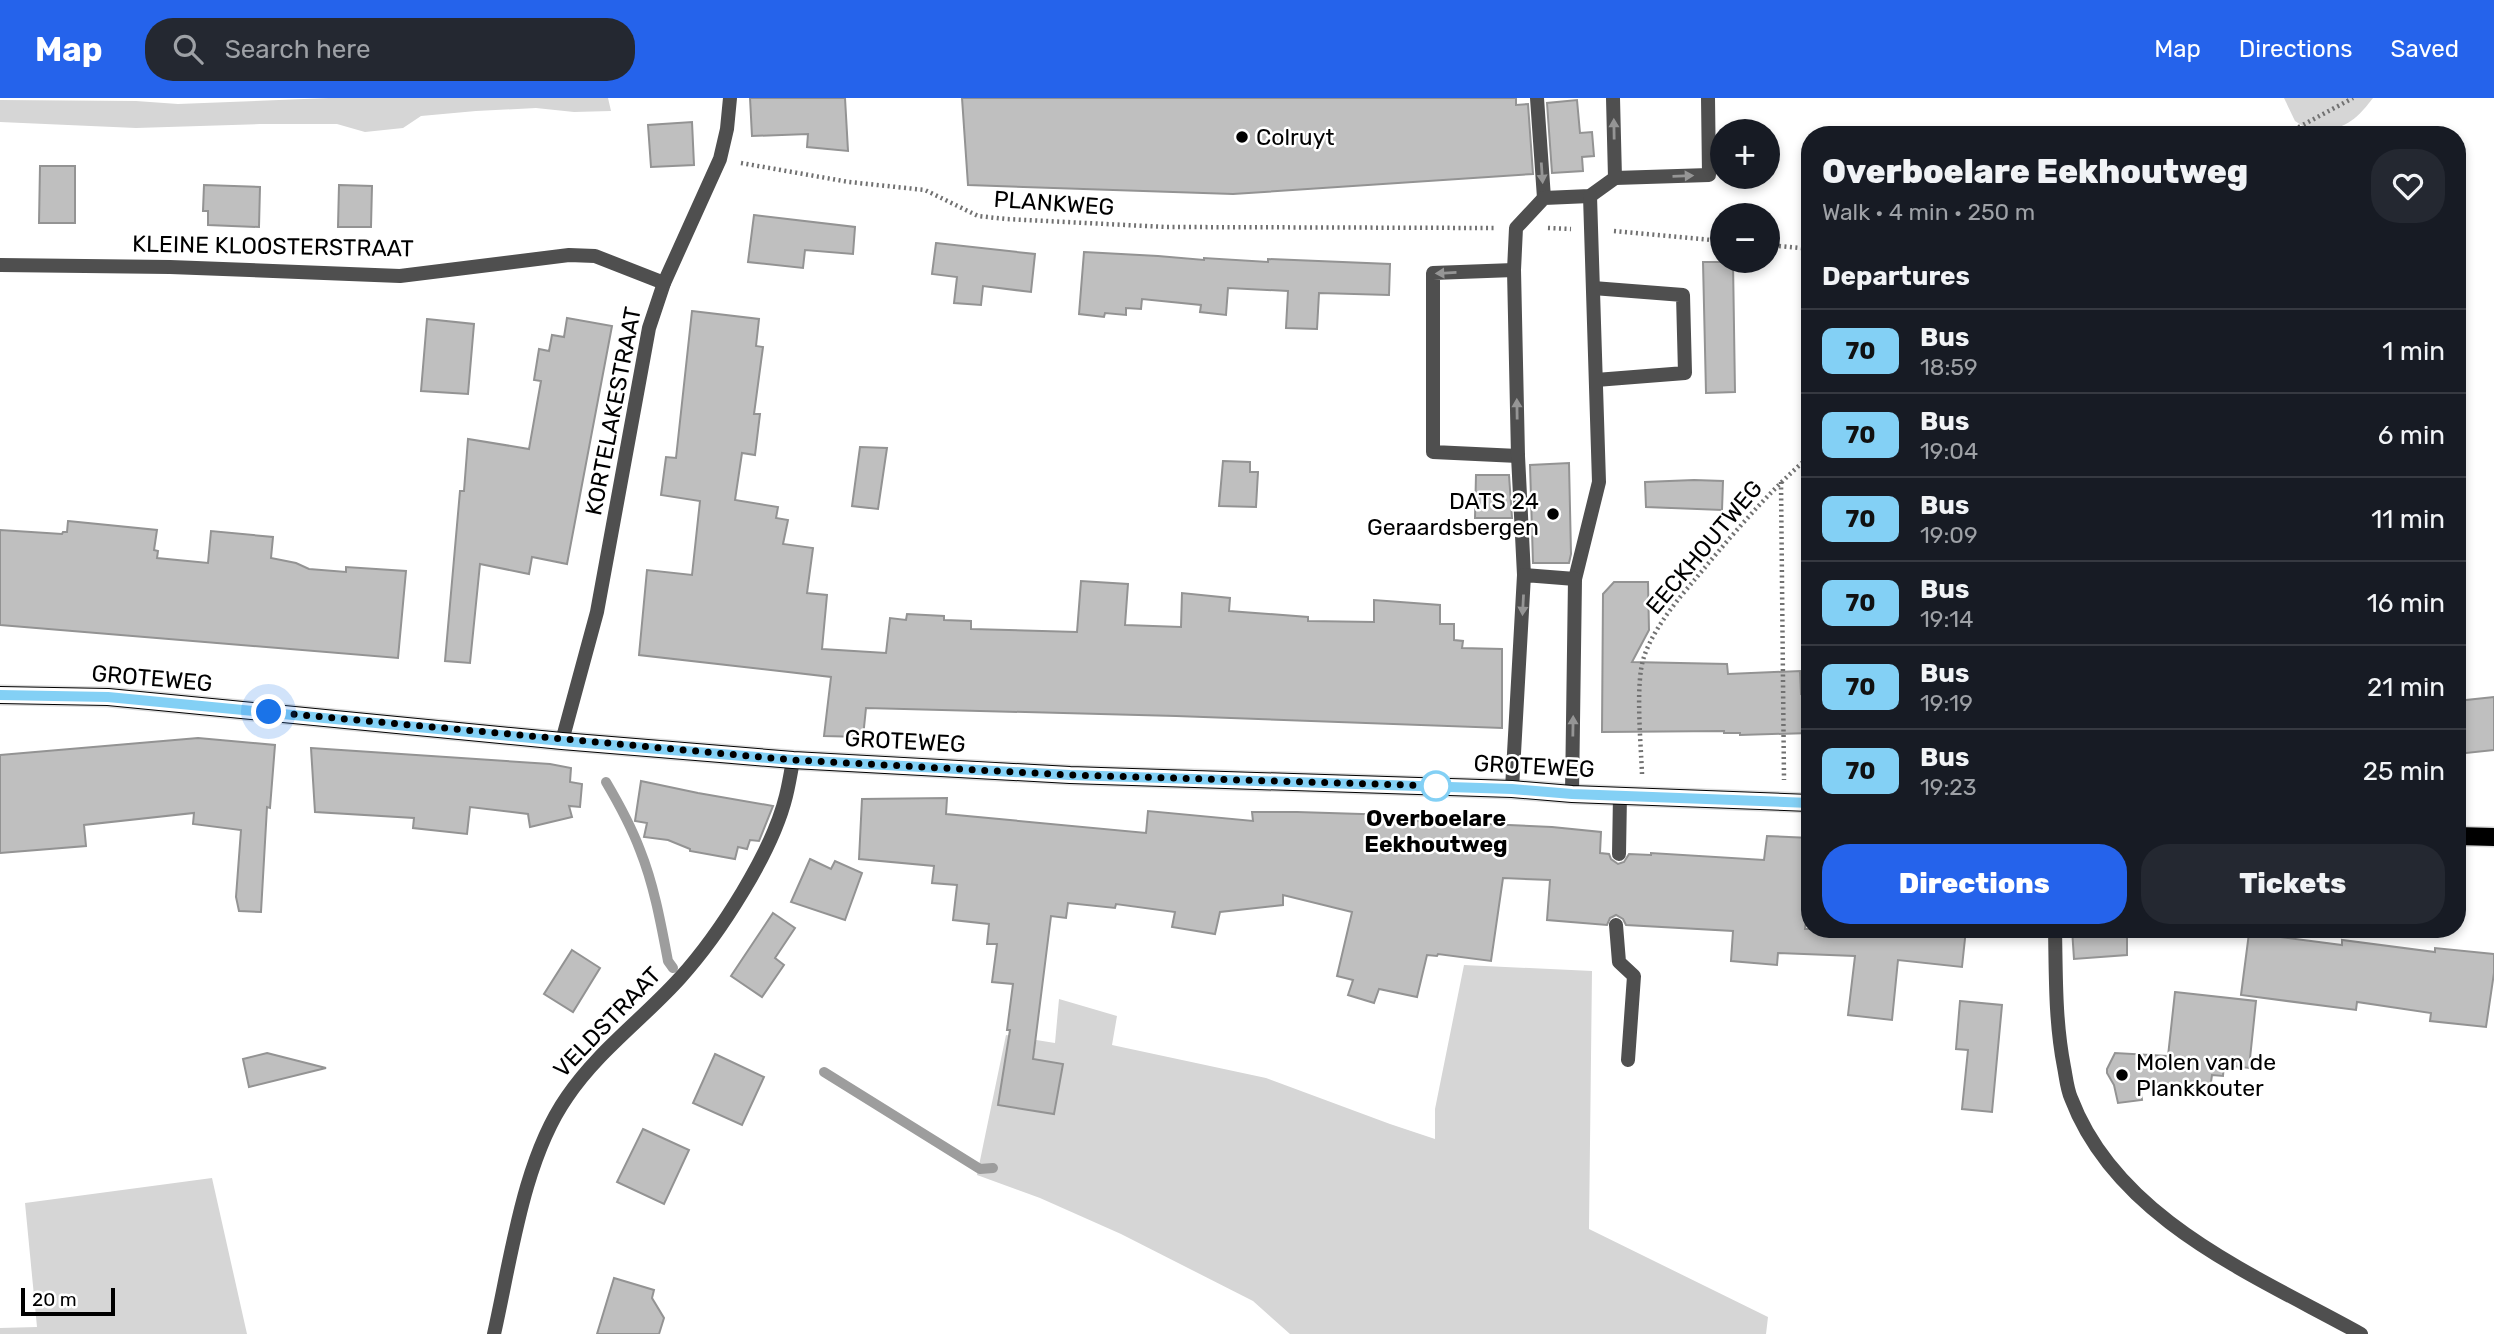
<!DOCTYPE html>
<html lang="en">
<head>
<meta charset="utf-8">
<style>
	body { margin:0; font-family:Rubik,sans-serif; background:#242831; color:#f1f3f6; height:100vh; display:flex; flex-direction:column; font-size:26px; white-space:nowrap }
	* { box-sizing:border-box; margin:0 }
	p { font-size:23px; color:#9ea1a6 }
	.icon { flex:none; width:38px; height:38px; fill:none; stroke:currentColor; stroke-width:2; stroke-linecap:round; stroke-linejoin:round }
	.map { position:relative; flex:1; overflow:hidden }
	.details { position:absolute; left:1801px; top:28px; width:665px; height:812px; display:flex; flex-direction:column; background:#171b24; border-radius:28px; box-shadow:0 4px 10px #0003 }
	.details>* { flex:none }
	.badge { padding:0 14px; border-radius:10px; font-size:24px; line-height:46px }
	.controls { position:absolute; left:1710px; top:21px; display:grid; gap:14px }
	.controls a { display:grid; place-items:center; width:70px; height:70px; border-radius:50%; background:#171b24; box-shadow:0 4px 10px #0003; font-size:35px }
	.scale { position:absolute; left:21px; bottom:18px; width:94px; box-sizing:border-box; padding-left:7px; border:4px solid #000; border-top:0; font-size:19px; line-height:24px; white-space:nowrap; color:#000; -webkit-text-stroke:5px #fff; paint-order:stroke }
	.you { position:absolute; width:35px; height:35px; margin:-18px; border:5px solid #fff; border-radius:50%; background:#1a73e8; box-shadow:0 0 0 10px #1a73e833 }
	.map>.badge { position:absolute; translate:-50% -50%; box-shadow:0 0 0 4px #fff }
	h2 { padding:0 21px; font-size:26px; line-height:63px }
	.round { display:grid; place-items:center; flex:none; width:74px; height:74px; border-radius:28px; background:#242831 }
	.overview { display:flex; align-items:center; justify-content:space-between; height:119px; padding:0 21px }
	h1 { font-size:33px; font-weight:800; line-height:52px }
	.action { display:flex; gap:14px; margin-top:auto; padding:14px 21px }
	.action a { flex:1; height:80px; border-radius:28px; background:#2563eb; color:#fff; font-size:28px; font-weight:800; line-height:80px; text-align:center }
	.action a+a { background:#242831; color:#f1f3f6 }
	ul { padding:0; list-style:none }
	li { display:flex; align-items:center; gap:21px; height:84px; padding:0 21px; border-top:2px solid #363941 }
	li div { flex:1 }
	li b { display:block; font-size:26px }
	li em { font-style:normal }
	li .badge { min-width:77px; font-weight:700; text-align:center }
	header { display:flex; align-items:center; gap:42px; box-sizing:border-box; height:98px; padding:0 35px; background:#2563eb; color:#fff }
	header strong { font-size:33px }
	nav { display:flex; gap:38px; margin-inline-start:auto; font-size:24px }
	.search { width:490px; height:63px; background:#242831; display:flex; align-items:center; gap:18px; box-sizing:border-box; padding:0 24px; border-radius:28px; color:#9ea1a6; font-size:26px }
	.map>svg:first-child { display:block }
</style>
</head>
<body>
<header>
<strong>Map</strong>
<div class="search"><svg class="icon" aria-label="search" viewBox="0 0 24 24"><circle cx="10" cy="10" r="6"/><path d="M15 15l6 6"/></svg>Search here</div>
<nav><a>Map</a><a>Directions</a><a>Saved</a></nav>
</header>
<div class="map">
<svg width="2494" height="1236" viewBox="0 0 2494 1236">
	<rect width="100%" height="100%" fill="#fff"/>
	<g fill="#d6d6d6">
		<path d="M329 0H608L611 13 574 14 536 10 476 13 421 18 403 30 365 34 337 26H260L136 30 0 24V2L136 3 178 6Z"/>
		<path d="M2284 0H2373C2353 26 2346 28 2315 36L2295 23Z"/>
		<path d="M1464 867 1592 873 1589 1131 1768 1219 1766 1236H1290L1253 1203 1121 1136 1040 1100 977 1077 1006 937 1055 945 1059 901 1117 918 1112 947 1266 980 1390 1026 1435 1041V1011Z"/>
		<path d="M212 1080 247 1236H0V1230L37 1229 25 1105Z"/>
	</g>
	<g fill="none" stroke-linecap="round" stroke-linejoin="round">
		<g stroke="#9d9d9d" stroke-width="10">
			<path d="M606 684C619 706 631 728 640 752 654 787 661 826 668 863L673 870"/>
			<path d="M824 974 980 1071 993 1070"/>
		</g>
	</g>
	<g fill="#bfbfbf" stroke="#939393" stroke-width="2">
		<path d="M750 0H845L848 53 807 49 808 36 752 38Z"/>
		<path d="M962 0H1516V7L1528 6 1533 76 1233 96 968 87Z"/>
		<path d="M1577 2 1580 35 1592 34 1594 58 1582 59 1583 73 1552 75 1547 5Z"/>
		<path d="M692 24 694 67 651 69 648 27Z"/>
		<path d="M40 68H75V125H39Z"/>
		<path d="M204 87 260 89 259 129 208 127V113H203Z"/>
		<path d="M339 87 372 88 371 129H338Z"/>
		<path d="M754 117 855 129 853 156 805 152 803 170 748 164Z"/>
		<path d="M936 145 1035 156 1031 194 983 188 981 207 954 205 957 179 932 176Z"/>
		<path d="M1084 154 1158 158 1204 162V160L1268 164V161L1390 166 1389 197 1319 195 1317 231 1286 230 1288 193 1228 190 1226 217 1200 214 1201 207 1142 201 1141 211 1126 210V217L1105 215 1104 219 1079 216Z"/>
		<path d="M1703 164H1733L1735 294 1706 295Z"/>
		<path d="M692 213 759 221 756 248 763 249 754 316H760L755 357 742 355 735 402 778 409 776 420 788 422 783 446 813 450 807 495 827 497 822 551 886 555 890 520 906 522 907 516 944 518V522L971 523V531L1077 534 1081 483 1128 486 1125 527 1181 529 1182 495 1230 500 1229 513 1308 519V523L1374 524V502L1440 507V526H1454V542L1463 543 1462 550 1502 551V630L1176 618 866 610 863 639 824 638 831 579 639 557 647 472 692 477 700 403 661 397 666 359 676 360Z"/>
		<path d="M567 220 612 228 567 466 532 459 529 476 480 466 470 565 445 563 460 393H464L468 341 529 351 541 283 534 282 539 251 549 253 552 237 564 239Z"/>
		<path d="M427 221 474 226 468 296 421 293Z"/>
		<path d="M860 349 887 350 878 411 852 408Z"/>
		<path d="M1223 363 1250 364V374H1258L1256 409 1219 408Z"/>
		<path d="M1569 365 1571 456 1569 465H1533L1530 367Z"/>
		<path d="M1476 377H1509L1512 420H1475Z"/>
		<path d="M1694 382 1723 383 1722 412 1646 409 1645 384Z"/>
		<path d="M68 423 157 432 154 452 158 453 157 460 208 465 211 433 273 439 271 460 296 465 309 471 346 474V469L406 473 398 560 0 527V432L62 436 63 434H67Z"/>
		<path d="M1614 484H1648L1649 532 1632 564 1727 566 1728 576 1800 573 1801 596 1810 597V635L1740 637V635H1724V633L1602 634 1603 496Z"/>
		<path d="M2494 599V652L2457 656V603Z"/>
		<path d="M198 640 275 647 270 710 267 709 261 814 239 813 236 799 241 732 193 726 194 715 84 727 86 748 0 755V657Z"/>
		<path d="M311 650 550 666 571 670 570 684 582 686 580 709 569 708 572 719 530 729 528 716 470 709 467 736 413 730 414 720 315 714Z"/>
		<path d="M641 683 698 695 773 708 759 743 750 742 747 751 738 749 735 761 690 753V751L668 742 644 739 647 725 635 723Z"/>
		<path d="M947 700 946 716 1146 735 1148 713 1253 723 1252 714H1297L1393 717 1392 722 1552 729 1601 734 1600 755 1609 756 1611 761 1618 766 1624 764 1629 756 1651 757V755L1764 762 1767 738 1810 740V782L1805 831H1966L1962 869 1898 862 1892 922 1848 917 1855 858 1778 855 1777 867 1731 863 1733 833 1626 827 1623 821 1616 817 1610 820 1607 827 1547 822 1550 782 1503 780 1491 863 1438 856 1437 858 1427 857 1417 899 1379 891 1374 905 1348 897 1353 882 1337 878 1352 814 1283 797V807L1220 814 1215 836 1172 829 1175 814 1116 806 1115 810 1068 805 1066 820 1051 818 1033 961 1063 966 1054 1016 998 1007 1010 932H1007L1013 886 992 884 997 846H987L989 826 953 822 957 787 932 785 934 768 859 761 862 701Z"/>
		<path d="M810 761 831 771 835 763 862 775 845 822 791 804Z"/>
		<path d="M773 815 795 830 775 860 784 867 762 899 731 878Z"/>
		<path d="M2072 831H2127V857L2074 861Z"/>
		<path d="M2249 835 2342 847V842L2435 854V850L2494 856V875L2486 929 2430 923 2431 915 2357 904 2356 912 2241 897Z"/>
		<path d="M572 852 600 870 573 914 544 896Z"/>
		<path d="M2175 894 2256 903 2249 970 2224 967 2223 978 2212 977 2210 991 2140 987 2142 1002 2118 1005 2114 987 2107 975V971L2115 955 2168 958Z"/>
		<path d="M1960 903 2002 907 1992 1014 1962 1011 1968 952 1956 951Z"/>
		<path d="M267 955 326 970 249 989 243 961Z"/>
		<path d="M715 956 764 979 742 1027 693 1005Z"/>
		<path d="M643 1031 689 1052 664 1106 617 1084Z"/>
		<path d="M614 1180 654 1192 652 1200 664 1220 659 1236H597Z"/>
	</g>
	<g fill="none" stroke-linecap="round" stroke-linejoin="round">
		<g stroke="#dbdbdb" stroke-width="21">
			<g id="primary">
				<path d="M0 597 108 599 562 643 793 662 1070 677 1512 691 1572 696 1810 705"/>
				<path d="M2457 738 2494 739"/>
			</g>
		</g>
		<g stroke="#717171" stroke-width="4.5" stroke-dasharray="2 3.5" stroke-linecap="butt">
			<path d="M2284 37 2353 0"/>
			<path d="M741 65 849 84 925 92 978 118 1006 121 1166 129 1494 130"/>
			<path d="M1548 130 1571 131"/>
			<path d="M1614 133 1722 143"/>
			<path d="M1768 147 1810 151"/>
			<path d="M1781 384 1784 682"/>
			<path d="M1642 676C1641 647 1635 584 1644 559 1653 531 1678 501 1697 479 1732 437 1768 394 1810 358"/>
		</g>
		<g stroke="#4f4f4f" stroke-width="14">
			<path d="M1537 0 1544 100"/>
			<path d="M1615 80 1709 77 1708 0"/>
			<path d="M1514 172 1433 175V354L1518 358"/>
			<path d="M1593 190 1683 197 1685 275 1596 282"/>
			<path d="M1524 477 1518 358 1514 172 1516 130 1544 100 1590 98 1615 80 1613 0"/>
			<path d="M1575 481 1599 384 1590 98"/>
			<path d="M1512 691 1524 477 1575 481 1572 696"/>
			<path d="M1619 756 1620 697"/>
			<path d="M1616 827 1619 864 1634 878 1628 962"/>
		</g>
		<g stroke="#4f4f4f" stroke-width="14">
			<path d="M0 167 170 169 400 178 569 157 595 158 664 185"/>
			<path d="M562 643 597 514 649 230 664 185 720 61 727 31 730 0"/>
			<path d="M2055 831C2056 878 2055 923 2064 969 2066 979 2067 991 2071 1000 2117 1122 2255 1177 2361 1236"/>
			<path d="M494 1236C511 1161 523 1062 567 999 598 953 643 921 680 880 719 837 772 755 786 698 789 686 791 674 793 662"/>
		</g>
		<use href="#primary" stroke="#000" stroke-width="18"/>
	</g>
	<defs><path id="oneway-solid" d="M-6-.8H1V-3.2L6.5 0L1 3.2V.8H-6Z" transform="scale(1.75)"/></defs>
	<g fill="#959595">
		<use href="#oneway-solid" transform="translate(1614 31) rotate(-91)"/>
		<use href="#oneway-solid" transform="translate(1542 75) rotate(86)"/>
		<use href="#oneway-solid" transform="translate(1683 78) rotate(-2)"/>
		<use href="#oneway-solid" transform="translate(1446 175) rotate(177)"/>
		<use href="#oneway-solid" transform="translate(1517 311) rotate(-91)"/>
		<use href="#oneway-solid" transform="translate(1523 507) rotate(93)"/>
		<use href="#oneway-solid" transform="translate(1573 628) rotate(-89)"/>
	</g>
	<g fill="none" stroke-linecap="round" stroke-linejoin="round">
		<g stroke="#fff" stroke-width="16">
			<path id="line" d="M0 597 108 599 562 643 793 662 1070 677 1512 691 1572 696 1810 705"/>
		</g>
		<use href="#line" stroke="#83d0f5" stroke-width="10"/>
		<path stroke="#000" stroke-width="7" stroke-dasharray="0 12.6" d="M269 614 793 662 1070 677 1440 688H1436"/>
	</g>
	<g fill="#000" stroke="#fff" stroke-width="2.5">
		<circle cx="1242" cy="39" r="7"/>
		<circle cx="1553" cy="416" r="7"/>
		<circle cx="2122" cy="977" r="7"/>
	</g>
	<circle fill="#fff" stroke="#83d0f5" stroke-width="3.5" cx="1436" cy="688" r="14"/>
	<g text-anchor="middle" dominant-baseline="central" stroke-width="5" stroke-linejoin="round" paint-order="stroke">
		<g font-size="23" fill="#000" stroke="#fff" text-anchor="start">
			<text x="1256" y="39">Colruyt</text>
			<text x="1539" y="403" text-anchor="end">DATS 24<tspan x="1539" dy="26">Geraardsbergen</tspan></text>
			<text x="2136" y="964">Molen van de<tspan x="2136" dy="26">Plankkouter</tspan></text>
		</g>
		<g font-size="23" fill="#000" stroke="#fff">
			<text transform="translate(1054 105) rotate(4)">PLANKWEG</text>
			<text transform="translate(273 148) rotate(1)">KLEINE KLOOSTERSTRAAT</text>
			<text transform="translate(613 313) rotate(-79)">KORTELAKESTRAAT</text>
			<text transform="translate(1704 449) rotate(-50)">EECKHOUTWEG</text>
			<text transform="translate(152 580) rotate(5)">GROTEWEG</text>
			<text transform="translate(905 643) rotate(3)">GROTEWEG</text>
			<text transform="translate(1534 668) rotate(3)">GROTEWEG</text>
			<text transform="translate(607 924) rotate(-46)">VELDSTRAAT</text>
		</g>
		<g font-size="23" font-weight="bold" fill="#000" stroke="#fff">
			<text x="1436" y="720">Overboelare<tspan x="1436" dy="26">Eekhoutweg</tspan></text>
		</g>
	</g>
</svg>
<div class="controls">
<a>+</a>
<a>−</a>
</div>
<div class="scale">20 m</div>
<div class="you" style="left:269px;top:614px"></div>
<section class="details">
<div class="overview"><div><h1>Overboelare Eekhoutweg</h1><p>Walk · 4 min · 250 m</p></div><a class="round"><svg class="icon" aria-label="heart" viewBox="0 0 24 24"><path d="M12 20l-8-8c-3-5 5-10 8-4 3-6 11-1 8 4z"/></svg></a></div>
<h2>Departures</h2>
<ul>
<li><span class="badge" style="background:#83d0f5;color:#111">70</span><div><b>Bus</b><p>18:59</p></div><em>1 min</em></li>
<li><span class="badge" style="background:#83d0f5;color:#111">70</span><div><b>Bus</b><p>19:04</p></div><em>6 min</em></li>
<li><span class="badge" style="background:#83d0f5;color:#111">70</span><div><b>Bus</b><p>19:09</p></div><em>11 min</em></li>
<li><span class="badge" style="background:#83d0f5;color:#111">70</span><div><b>Bus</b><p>19:14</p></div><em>16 min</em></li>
<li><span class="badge" style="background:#83d0f5;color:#111">70</span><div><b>Bus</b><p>19:19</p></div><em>21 min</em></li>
<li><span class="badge" style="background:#83d0f5;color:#111">70</span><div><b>Bus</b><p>19:23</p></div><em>25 min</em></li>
</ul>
<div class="action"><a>Directions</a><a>Tickets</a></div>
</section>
</div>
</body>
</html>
